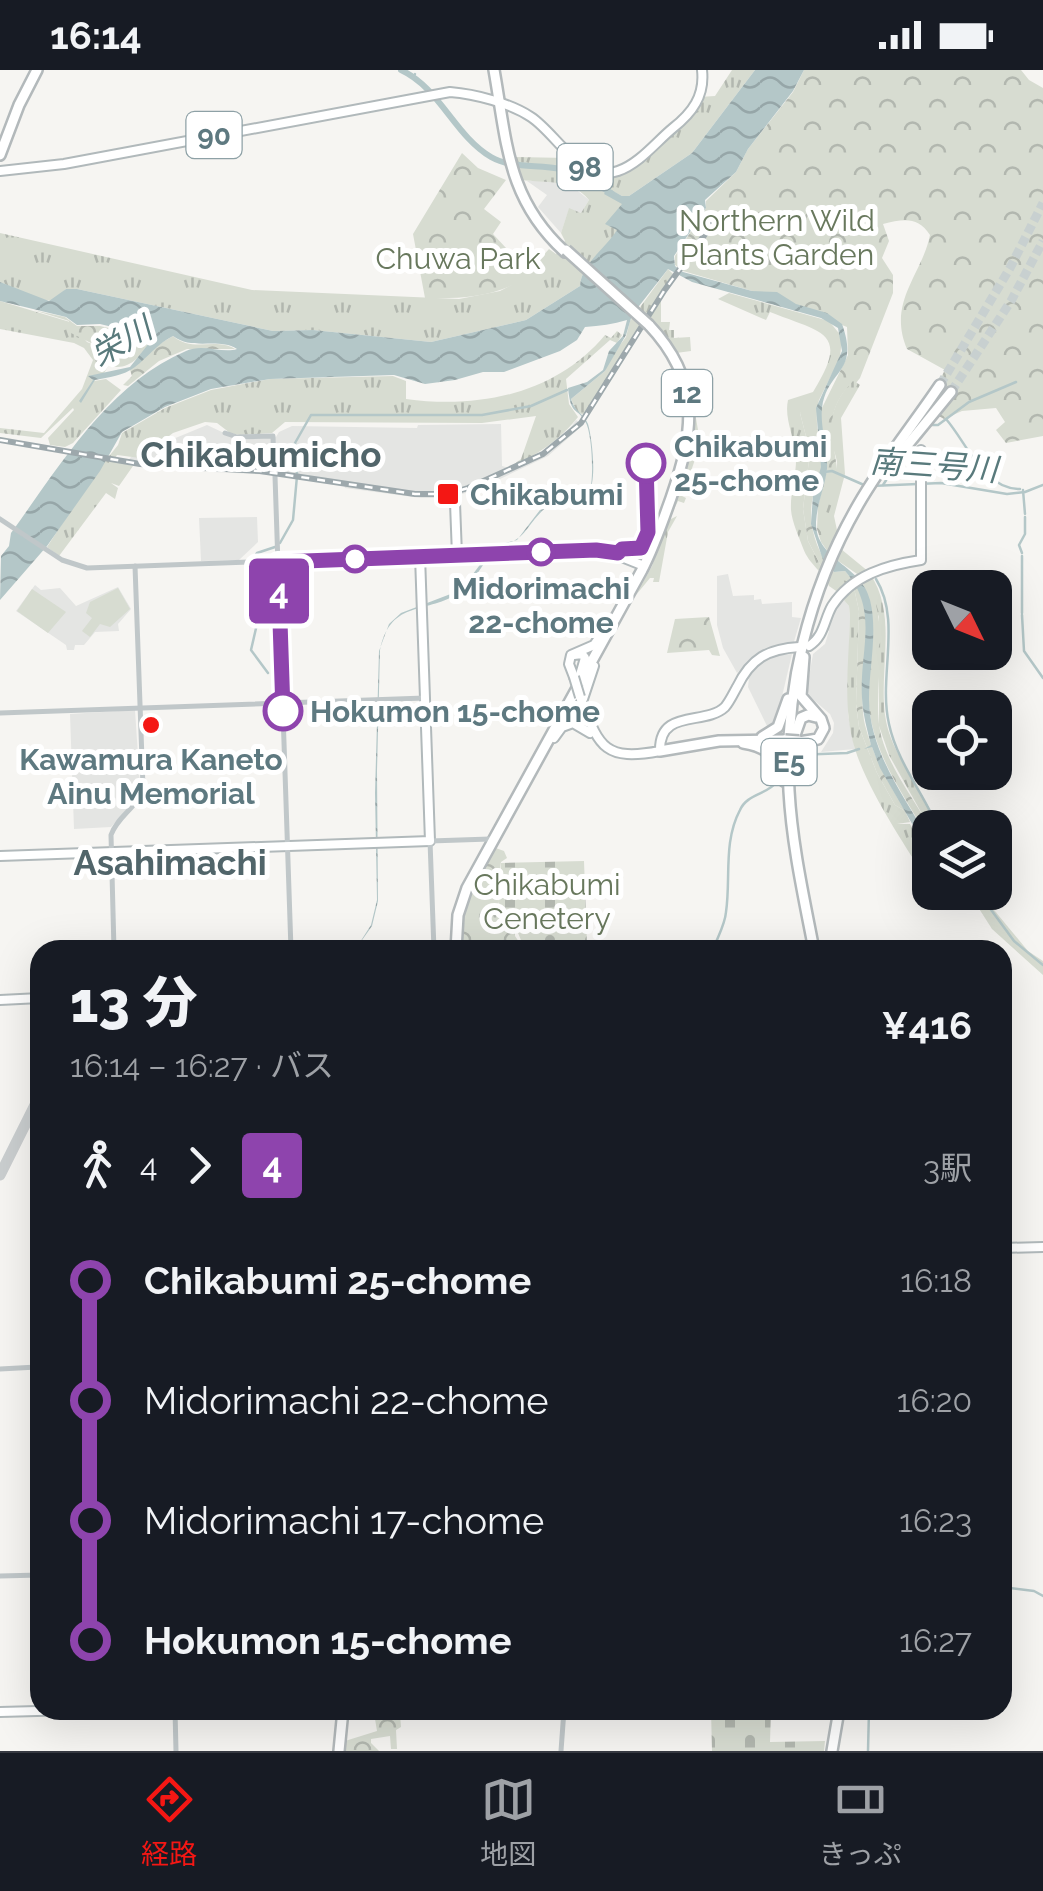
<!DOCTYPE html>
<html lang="ja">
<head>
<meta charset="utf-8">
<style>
	body { margin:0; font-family:Raleway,"Noto Sans JP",sans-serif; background:#242831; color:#f1f3f6; height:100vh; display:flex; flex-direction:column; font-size:38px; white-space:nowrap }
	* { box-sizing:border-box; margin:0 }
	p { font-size:32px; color:#9ea1a6 }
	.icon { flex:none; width:55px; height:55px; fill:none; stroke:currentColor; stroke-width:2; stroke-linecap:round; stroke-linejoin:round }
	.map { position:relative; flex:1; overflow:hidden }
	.sheet { position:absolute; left:30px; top:870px; width:982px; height:780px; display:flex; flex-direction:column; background:#171b24; border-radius:30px; box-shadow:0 10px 40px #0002 }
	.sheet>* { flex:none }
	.badge { padding:0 20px; border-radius:8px; font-size:35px; line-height:65px }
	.needle { width:65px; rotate:133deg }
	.buttons { position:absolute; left:912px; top:500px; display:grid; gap:20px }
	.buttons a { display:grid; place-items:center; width:100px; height:100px; border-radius:20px; background:#171b24; box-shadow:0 10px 40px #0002; font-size:50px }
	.map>.badge { position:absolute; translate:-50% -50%; box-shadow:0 0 0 5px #fff }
	.legs { display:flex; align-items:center; gap:15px; height:110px; padding:0 40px; font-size:32px }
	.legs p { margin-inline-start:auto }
	.overview { display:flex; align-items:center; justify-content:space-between; height:170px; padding:0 40px }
	h1 { font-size:55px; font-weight:800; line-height:75px }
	ul { padding:0 40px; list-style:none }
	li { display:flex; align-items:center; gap:35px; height:120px; font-size:38px }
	li i { display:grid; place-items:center; width:15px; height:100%; margin:0 12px; background:currentColor }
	li i::after { content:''; width:25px; height:25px; margin:-12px; border:8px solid; border-radius:50%; background:#171b24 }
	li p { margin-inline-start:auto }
	li:first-child i { background:linear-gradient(#0000 50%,currentColor 0) }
	li:last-child i { background:linear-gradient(currentColor 50%,#0000 0) }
	.status { display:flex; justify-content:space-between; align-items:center; height:70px; padding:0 50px; background:#171b24; direction:ltr }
	.status svg { height:28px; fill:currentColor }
	.menu { display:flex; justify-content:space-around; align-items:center; height:140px; border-top:2px solid #363941; background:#171b24; font-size:28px; color:#9ea1a6 }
	.menu a { display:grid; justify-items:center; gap:5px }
	.menu .current { color:#f41714 }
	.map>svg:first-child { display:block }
</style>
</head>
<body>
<div class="status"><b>16:14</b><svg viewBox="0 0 49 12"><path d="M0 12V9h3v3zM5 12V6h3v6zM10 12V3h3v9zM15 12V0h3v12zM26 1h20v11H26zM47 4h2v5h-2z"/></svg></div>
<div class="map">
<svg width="1043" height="1681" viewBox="0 0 1043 1681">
	<defs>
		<pattern id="grass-tufts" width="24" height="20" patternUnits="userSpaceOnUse" patternTransform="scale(2.5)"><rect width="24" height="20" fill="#d7dcd1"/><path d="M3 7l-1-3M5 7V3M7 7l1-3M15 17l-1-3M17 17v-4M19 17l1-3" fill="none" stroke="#b2b7af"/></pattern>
		<pattern id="forest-crowns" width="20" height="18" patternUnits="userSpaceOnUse" patternTransform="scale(2.5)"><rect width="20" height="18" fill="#d7dcd1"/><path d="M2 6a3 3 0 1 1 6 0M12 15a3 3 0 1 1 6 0" fill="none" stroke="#b2b7af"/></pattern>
		<pattern id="cemetery-stones" width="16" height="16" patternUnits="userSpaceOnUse" patternTransform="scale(2.5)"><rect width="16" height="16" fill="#d7dcd1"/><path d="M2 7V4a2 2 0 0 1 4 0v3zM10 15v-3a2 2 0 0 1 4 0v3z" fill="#b2b7af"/></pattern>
		<pattern id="water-waves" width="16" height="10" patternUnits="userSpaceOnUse" patternTransform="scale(2.5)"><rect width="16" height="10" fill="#b4c7c8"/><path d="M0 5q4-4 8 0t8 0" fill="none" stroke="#96a6a8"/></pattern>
	</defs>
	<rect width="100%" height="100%" fill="#f6f5f2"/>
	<g fill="#e4e5e3">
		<path d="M527 111H551L573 117 589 130 581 143 569 139 561 163 538 137 547 125Z"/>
		<path d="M576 350 583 355 548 386 481 418 456 426 457 432 448 433 446 428H421L345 418 344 415 278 405 148 399 126 393 131 387 139 386 143 389 161 374 207 355 239 370 276 367 279 362 292 356 417 358 418 355 501 354 502 396 509 398 544 381 565 365Z"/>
		<path d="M257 447 258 472 239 490 201 491 199 448Z"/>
		<path d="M728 504 733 526 754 525V530L761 529 762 534 792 532V547L801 548 793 575 765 578 737 603 723 578 717 555V506Z"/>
		<path d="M35 515 41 520 60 518 76 536 118 517 131 539 118 554 119 561 95 562 84 575H75L74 580H67L66 575 16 541Z"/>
		<path d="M843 529 849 536 850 547 848 645 855 679 821 682 833 663 834 653 830 644 809 626 807 618 813 584 825 574 829 561 826 560 835 537Z"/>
		<path d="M792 584 776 652 769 660 748 617 749 608 761 591 772 586Z"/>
		<path d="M135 640 140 716 136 729 111 757 74 759 70 644Z"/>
	</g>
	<g fill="url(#grass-tufts)">
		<path d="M732 0H755L692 83 629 126H622L608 119 623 133C621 141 621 152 618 159 610 179 581 192 580 216L526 250 431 272 313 260 273 261 77 219H66L53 231 38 229 0 212V163L252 220 459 229 500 221 530 205 529 201 549 179 556 184 565 171 561 163 569 138 581 143 589 130C572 109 546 113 521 110L516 87 568 88 579 95 620 101 673 58 699 27 715 26Z"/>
		<path d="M668 199 673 204 592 335 584 345 577 342 571 329 605 301 608 291 626 267 630 251Z"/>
		<path d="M729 223 829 251 842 267 840 288 819 330 800 343 810 382 803 439 808 471 820 494 852 513 842 525 829 516C824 502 809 495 803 478 799 467 792 452 791 440 790 422 797 404 796 385 794 367 784 348 788 330L813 322C851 261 822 263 770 242L766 250 718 229Z"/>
		<path d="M661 228V252H670L669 260H674V268L690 267 691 281 676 283 692 312 690 313 698 360 693 372 700 375 689 407H685L684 411 688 412 682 426 686 428 684 433 678 431 669 450 677 446 668 462 659 512H653L654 508H650L636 525 652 496 663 464 649 495 685 393 689 321 647 250Z"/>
		<path d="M0 231 70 252 87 272 99 277 103 289 97 298 110 293 103 305 93 308 94 311 106 309 121 320 73 373 65 377 50 375 48 368 74 340 73 338 41 368 0 363V358L44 363 82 319 93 290 84 278 74 273 0 259Z"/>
		<path d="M617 261 622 265 617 273 610 270 566 309 569 334 578 347C559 371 537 385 509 398L521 389 536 346 482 353 285 352 272 363 240 365 230 363 217 353 205 352 173 363 140 388 117 385 113 391 133 396 119 416 111 413 118 418 115 429 106 423 59 486 47 477 94 405 118 375 122 363 165 338 211 320 270 309 393 306 406 311V329C479 339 556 324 605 265L611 268Z"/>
		<path d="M853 310 860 315 841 348 845 404 834 446 841 479 869 502 860 506 831 486C828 467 823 448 826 430 828 420 838 406 837 392 836 385 832 377 831 369 829 345 837 327 853 310Z"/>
		<path d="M870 504C899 546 877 603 886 651 893 688 923 716 932 751H926L889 685 879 656V547L864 510Z"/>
		<path d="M854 518 859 541 856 635 859 657 877 703 895 735 905 741 910 752 897 754H910C922 774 930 791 930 815 906 777 868 721 855 679 842 638 849 590 850 547L849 536 842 528Z"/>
		<path d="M969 823H980L1028 881 1043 891V905L992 859Z"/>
	</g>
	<g fill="url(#forest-crowns)">
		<path d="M804 0H1021L1029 10 1043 18V366L1006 373 996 360 1005 352 996 338 962 341 944 349 924 338 945 300 907 279C887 232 922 205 930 165 918 146 903 149 883 154L889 171 882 188 893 205V223L860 308 856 313 853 311C820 346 835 367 838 409 814 448 834 449 831 486L821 472 817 459 818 436 827 400 820 342 848 285 847 257 769 226 683 201 675 195V186L706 138V131L736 102 748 79 793 22Z"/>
		<path d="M462 83 478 98 506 110 484 139 501 152 493 164 531 205C497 227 464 229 425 228L413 164Z"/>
		<path d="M33 240 65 247 77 256H100L153 268V271C140 286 130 301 109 296V293L97 299 103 289 99 277 69 262V251Z"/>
		<path d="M173 266C192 283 216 267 235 279H187L159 291 128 316 123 315 132 306 130 300 156 276Z"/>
		<path d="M819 330C813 352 821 370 821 392 822 403 817 412 814 422 806 451 815 481 834 502L845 501 856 514 833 507 820 494 808 471 803 439 810 382 800 343 807 333Z"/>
		<path d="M864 510C892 545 874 610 879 654 883 688 909 722 926 751L919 752C897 715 873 679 869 636 865 593 882 552 862 512Z"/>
		<path d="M857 516C880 549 855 614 865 655 873 687 889 713 905 741L895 735 877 703 859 657 856 634 859 541 854 518Z"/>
		<path d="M709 547 720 586 712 585 709 580 667 583 675 549Z"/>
		<path d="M493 777 504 781 507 788 501 792 496 822 499 835 515 858V866L523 878 532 880H460L465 830Z"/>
		<path d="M367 1640H379L380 1646 400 1644 401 1657 396 1660 397 1679H391L390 1666 371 1669V1673L379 1681H344L345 1671 377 1661 375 1649Z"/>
	</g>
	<g fill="url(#cemetery-stones)">
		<path d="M584 791 587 874 583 879 525 880 516 858 498 832 501 793Z"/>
		<path d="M711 1640H771L770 1672 825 1671 824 1681H712Z"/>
	</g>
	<g fill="#d7dcd1">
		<path d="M118 518 130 539 110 557 100 554 90 567 82 561 92 548 86 543 90 532Z"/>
		<path d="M32 519 66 542 48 563 17 541Z"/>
	</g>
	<path fill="url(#water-waves)" d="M755 0H804L793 21 748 79 736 102 705 130 706 138 674 186 675 196 683 202 752 221 777 222 796 234 827 243 842 254C860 304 827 299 822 338 820 357 828 379 827 399 825 417 817 433 816 452 815 490 862 495 870 530 878 562 869 597 869 630 870 680 901 722 925 763L930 761 927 765 930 785 880 698 872 677 864 679 871 675C867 659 863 645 862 628 859 581 880 540 845 501L834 502 823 490 811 454 813 424 821 397 816 338 842 281 838 258 821 248 692 212 668 199 632 245 626 265 605 301 571 329C574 341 584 344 588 354 592 367 598 416 587 424 575 433 554 430 543 440 522 461 527 470 495 477 484 492 475 511 460 522 428 545 391 528 380 580L377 701 378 831 372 856 355 880 371 855 377 830 375 723 379 581 389 554 401 543 461 520 494 476 517 470 543 436 562 433 590 420C594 407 592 365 586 353 576 335 571 347 568 318L587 312 603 300 609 281 623 266 627 250C613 254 600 256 585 257L577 270 560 281 504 302H483L455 310 425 314 394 305 270 309 211 319 165 337 122 362 100 401 47 476 0 530 1 486 9 476 11 463C59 397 108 314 186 281 203 273 222 284 237 279 218 267 193 281 173 266 157 274 148 287 135 297 123 306 109 307 95 310L81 333 79 331 93 310 88 306 130 297 154 267 100 254 77 255 66 247 0 231V212L49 231 66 219H77L273 261 313 260 431 272 526 250 580 216C581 194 606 178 617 160L605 154 622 134 604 124 608 118 622 126H629L692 83Z"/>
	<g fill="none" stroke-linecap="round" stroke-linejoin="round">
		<g stroke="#b4c7c8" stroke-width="2.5">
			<path d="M414 6 415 4"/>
			<path d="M946 349C967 373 983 419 1020 419"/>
			<path d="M921 367 930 355H938L969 332 1016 312"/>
			<path d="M824 402 832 401 864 415"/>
			<path d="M297 404 295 373 311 345H482L531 336 567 320"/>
			<path d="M883 415 892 401"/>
			<path d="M871 416 941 413 1007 424 1025 422 1043 415"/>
			<path d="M1023 420 1025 444"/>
			<path d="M280 473 293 450 297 406"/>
			<path d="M1022 483 1019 475 1025 464V447"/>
			<path d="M253 489 257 483 275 477"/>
			<path d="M251 495 257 554 251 580 268 603"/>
			<path d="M876 509C902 551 878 607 889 654 897 692 925 726 938 758"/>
			<path d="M1022 543V486"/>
			<path d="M1022 545 1024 581 1043 608"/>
			<path d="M796 694V685L847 683 859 679"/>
			<path d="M978 822 1014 871 1043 895"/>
			<path d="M713 880C717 868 725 855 726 842 731 808 723 772 740 740 747 724 766 725 777 712"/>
			<path d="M1002 1517 1034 1521 1043 1526"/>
			<path d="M868 1681 869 1640"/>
		</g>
		<path stroke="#b4c7c8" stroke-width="6" d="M401 0C440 18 454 65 491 87 512 99 538 94 561 99 579 104 596 113 611 123"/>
		<path stroke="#cacecf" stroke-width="11" d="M0 1105 40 1025"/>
		<g stroke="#c8d0d0" stroke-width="9" stroke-dasharray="9 4.5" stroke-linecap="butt">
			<path d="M940 315 1010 198 1043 133"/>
			<path d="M951 322 1011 231 1043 171"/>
		</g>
		<g stroke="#b1b9bb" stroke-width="12">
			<g id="major">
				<path d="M0 101 64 94 450 22C475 24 510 33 531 47 557 64 581 114 618 101 639 94 656 72 673 58 692 43 705 26 702 0"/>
				<path d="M455 433 457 485"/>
				<path d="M809 576C824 567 824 550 832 536 852 505 887 495 921 490V380"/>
				<path d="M574 585 582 584 585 588 580 605"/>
				<path d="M574 607 569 594 571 585 594 575 612 549"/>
				<path d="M580 627C599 675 602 692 660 681 659 638 705 656 725 637 730 631 733 624 737 617 751 588 768 579 799 577"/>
				<path d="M583 629 594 596"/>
				<path d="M554 668 562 657 573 653 590 663"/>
				<path d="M0 786 430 771 420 486 604 480 644 496"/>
				<path d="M0 930 40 928"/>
				<path d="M1002 1178 1043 1177"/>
				<path d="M0 1642 74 1640"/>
			</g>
		</g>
		<g stroke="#b3b9bb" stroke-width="14">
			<g id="highway">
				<path d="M494 0C507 73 507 129 565 182"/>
				<path d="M0 85 19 35 37 0"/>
				<path d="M887 400 951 322"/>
				<path d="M795 665 801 648 808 645 816 647"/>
				<path d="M762 667 778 657 788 629"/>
				<path d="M799 672 818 669 824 658 821 649 801 626 804 587"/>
				<path d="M743 673C765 676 780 687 784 711"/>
				<path d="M660 681 719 671 785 670"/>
				<path d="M456 880 458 845 467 818 642 500C654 477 662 453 671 428 694 361 702 311 649 255"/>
				<path d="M814 880C804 828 792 775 789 721 784 621 808 522 858 435 882 393 913 355 940 315"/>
				<path d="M339 1681 343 1640"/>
				<path d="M832 1681 839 1640"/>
			</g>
		</g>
		<g stroke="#c0c7c9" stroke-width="5">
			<path d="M225 363 237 367 273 366 274 400"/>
			<path d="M275 406 291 880"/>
			<path d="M0 449 62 490 87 498 418 486"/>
			<path d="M0 643 425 628"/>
			<path d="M114 880 111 765C118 745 138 738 143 717L135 496"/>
			<path d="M434 880 430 771 490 769"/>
			<path d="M38 1297 40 1368"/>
			<path d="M0 1299 37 1297"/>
			<path d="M39 1493 35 1371 40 1367"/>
			<path d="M0 1506 40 1505"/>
			<path d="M175 1640 176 1681"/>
			<path d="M488 1640 508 1644 558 1640"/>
			<path d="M561 1681 564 1640"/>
		</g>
		<use href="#major" stroke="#fff" stroke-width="8"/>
		<use href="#highway" stroke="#fff" stroke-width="9"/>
		<g stroke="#9da8ac" stroke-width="6">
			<path id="rail" d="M0 370 140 394 260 401 415 424H448L468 418 543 384 581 353 664 221 716 149"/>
		</g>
		<use href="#rail" stroke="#fff" stroke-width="2.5" stroke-dasharray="8" stroke-linecap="butt"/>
		<g stroke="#b1b9bb" stroke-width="12" stroke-linecap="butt">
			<path id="major-bridge" d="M574 607 580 627"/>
		</g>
		<g stroke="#b3b9bb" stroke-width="14" stroke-linecap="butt">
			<g id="highway-bridge">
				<path d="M566 180 649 255"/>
				<path d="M785 670 799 671"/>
			</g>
		</g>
		<use href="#major-bridge" stroke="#fff" stroke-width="8"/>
		<use href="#highway-bridge" stroke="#fff" stroke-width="9"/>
	</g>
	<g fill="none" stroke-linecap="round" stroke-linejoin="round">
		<g stroke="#fff" stroke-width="22">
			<path id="line-1" d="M283 641 278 492 596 480 618 483 622 479 641 478 648 462 646 393"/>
		</g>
		<use href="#line-1" stroke="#8e44ad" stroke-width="15"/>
	</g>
	<g fill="#fff" stroke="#8e44ad" stroke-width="5">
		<circle cx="646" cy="393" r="18"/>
		<circle cx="541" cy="482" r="12"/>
		<circle cx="355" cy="489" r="12"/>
		<circle cx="283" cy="641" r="18"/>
	</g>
	<g fill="#f41714" stroke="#fff" stroke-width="4">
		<rect x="436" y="412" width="24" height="24" rx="5"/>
		<circle cx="151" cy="655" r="10"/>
	</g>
	<g text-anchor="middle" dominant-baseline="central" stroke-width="10" stroke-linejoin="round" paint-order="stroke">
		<g fill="#fff" stroke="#8ea1a6" stroke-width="2.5">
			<rect x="186.5" y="42" width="55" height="46" rx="8"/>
			<rect x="557.5" y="74" width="55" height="46" rx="8"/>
			<rect x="662" y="300" width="50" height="46" rx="8"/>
			<rect x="761.5" y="669" width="55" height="46" rx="8"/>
		</g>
		<g font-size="28" font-weight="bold" fill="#5e7980">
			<text x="214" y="65">90</text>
			<text x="585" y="97">98</text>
			<text x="687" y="323">12</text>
			<text x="789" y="692">E5</text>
		</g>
		<g font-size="30" fill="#68785d" stroke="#fff">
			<text x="777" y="150">Northern Wild<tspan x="777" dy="34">Plants Garden</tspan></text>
			<text x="458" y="188">Chuwa Park</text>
			<text x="547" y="814">Chikabumi<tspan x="547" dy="34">Cenetery</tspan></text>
		</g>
		<g font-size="30" font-weight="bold" fill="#5e7980" stroke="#fff" text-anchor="start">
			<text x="674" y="376">Chikabumi<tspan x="674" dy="34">25-chome</tspan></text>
			<text x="541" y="518" text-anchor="middle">Midorimachi<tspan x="541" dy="34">22-chome</tspan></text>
			<text x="310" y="641">Hokumon 15-chome</text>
		</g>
		<g font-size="30" font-weight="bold" fill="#5e7980" stroke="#fff" text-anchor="start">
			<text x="470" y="424">Chikabumi</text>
			<text x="151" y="689" text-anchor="middle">Kawamura Kaneto<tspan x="151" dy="34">Ainu Memorial</tspan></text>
		</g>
		<g font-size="32" font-style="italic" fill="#597a7c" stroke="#fff">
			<text transform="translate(121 271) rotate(-30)">栄川</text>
			<text transform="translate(934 395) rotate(4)">南三号川</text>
		</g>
		<g font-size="35" font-weight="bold" fill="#51656a" stroke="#fff">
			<text x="261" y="384">Chikabumicho</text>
			<text x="170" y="792">Asahimachi</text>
		</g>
	</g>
</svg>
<div class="buttons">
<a><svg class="needle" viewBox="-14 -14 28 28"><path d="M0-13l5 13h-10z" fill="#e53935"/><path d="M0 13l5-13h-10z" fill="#9ea1a6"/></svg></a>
<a><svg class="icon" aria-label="locate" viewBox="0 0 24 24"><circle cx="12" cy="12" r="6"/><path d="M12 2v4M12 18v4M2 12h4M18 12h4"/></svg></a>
<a><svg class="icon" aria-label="layers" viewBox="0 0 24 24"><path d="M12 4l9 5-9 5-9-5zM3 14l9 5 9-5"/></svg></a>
</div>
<b class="badge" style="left:279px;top:521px;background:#8e44ad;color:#fff">4</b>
<section class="sheet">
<div class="overview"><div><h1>13 分</h1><p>16:14 – 16:27 · バス</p></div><b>¥416</b></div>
<div class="legs"><svg class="icon" aria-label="walk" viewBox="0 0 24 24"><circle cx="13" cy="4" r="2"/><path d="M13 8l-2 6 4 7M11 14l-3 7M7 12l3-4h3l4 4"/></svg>4<svg class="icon" aria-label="forward" viewBox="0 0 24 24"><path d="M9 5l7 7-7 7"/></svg><b class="badge" style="background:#8e44ad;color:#fff">4</b><p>3駅</p></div>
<ul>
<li><i style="color:#8e44ad"></i><b>Chikabumi 25-chome</b><p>16:18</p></li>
<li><i style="color:#8e44ad"></i><span>Midorimachi 22-chome</span><p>16:20</p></li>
<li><i style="color:#8e44ad"></i><span>Midorimachi 17-chome</span><p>16:23</p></li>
<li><i style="color:#8e44ad"></i><b>Hokumon 15-chome</b><p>16:27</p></li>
</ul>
</section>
</div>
<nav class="menu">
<a class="current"><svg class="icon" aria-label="directions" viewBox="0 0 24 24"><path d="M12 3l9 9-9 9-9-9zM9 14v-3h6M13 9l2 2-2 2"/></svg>経路</a>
<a><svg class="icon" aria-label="map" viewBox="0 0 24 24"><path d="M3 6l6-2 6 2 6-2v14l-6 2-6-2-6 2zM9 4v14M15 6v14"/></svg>地図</a>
<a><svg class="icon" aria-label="tickets" viewBox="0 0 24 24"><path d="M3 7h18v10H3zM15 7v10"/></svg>きっぷ</a>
</nav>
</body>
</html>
